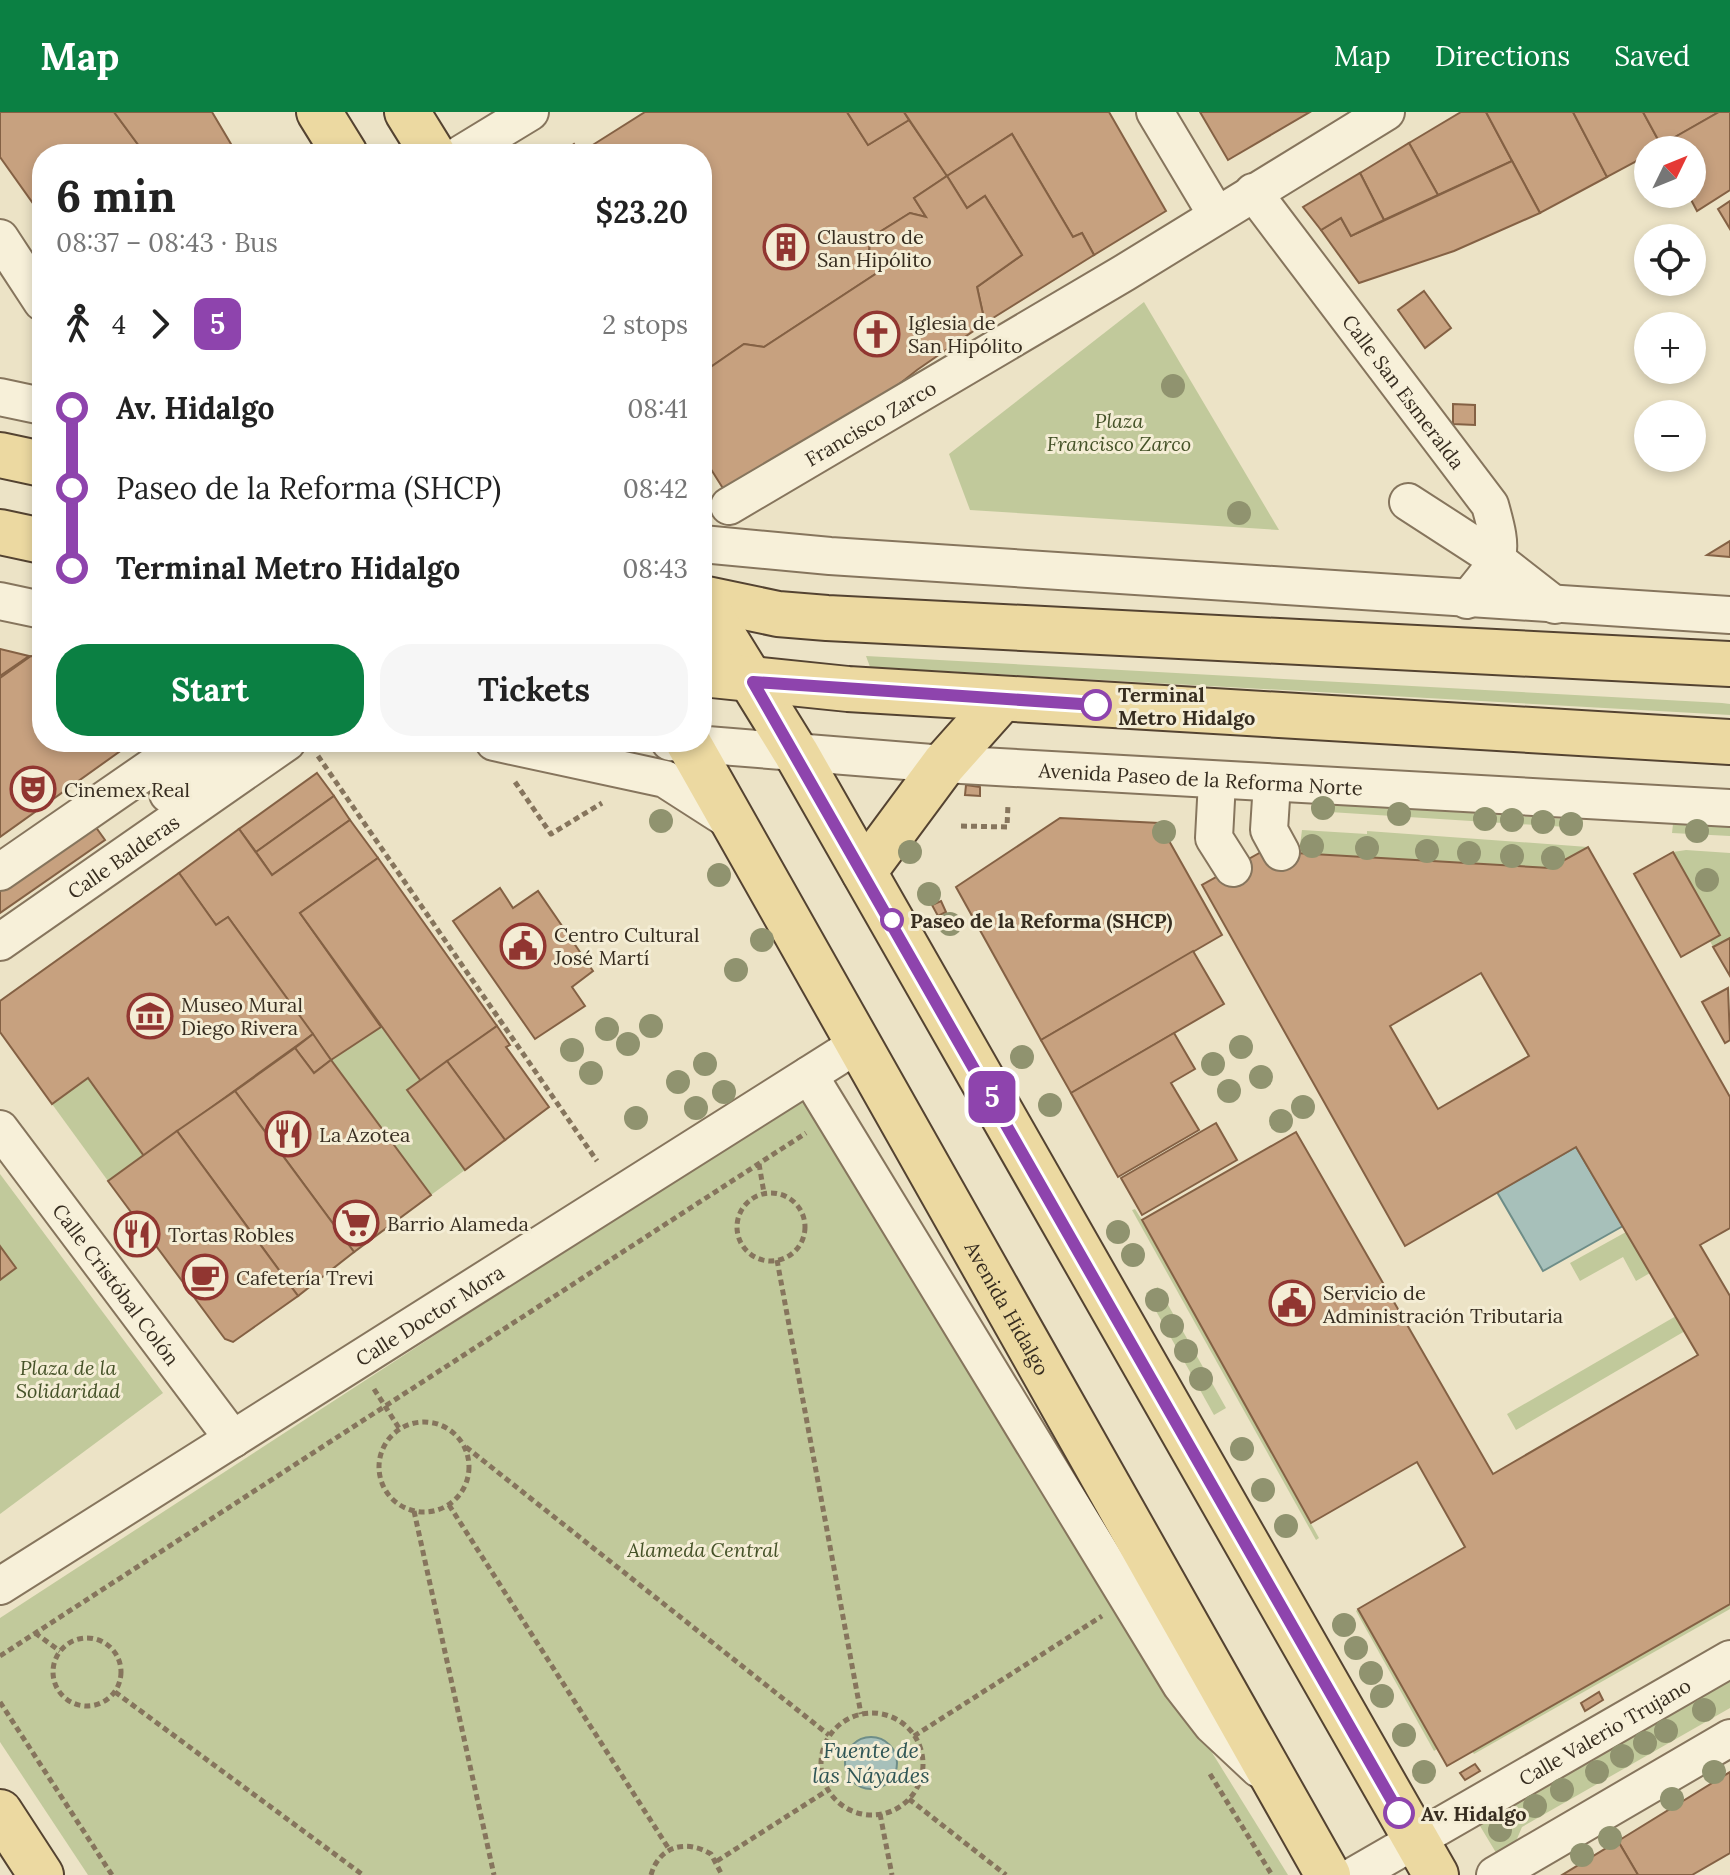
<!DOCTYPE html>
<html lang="en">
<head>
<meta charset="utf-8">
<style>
	body { margin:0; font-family:Lora,serif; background:#f6f6f6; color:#222; height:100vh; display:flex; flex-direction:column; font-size:30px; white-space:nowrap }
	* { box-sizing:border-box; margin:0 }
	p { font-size:26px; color:#767676 }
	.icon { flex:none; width:44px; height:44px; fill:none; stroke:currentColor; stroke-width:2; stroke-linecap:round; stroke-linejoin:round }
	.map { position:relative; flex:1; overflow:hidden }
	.sheet { position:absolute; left:32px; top:32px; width:680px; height:608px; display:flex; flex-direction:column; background:#fff; border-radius:32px; box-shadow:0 4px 12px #0003 }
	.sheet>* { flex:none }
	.badge { padding:0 16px; border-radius:12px; font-size:28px; line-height:52px }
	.needle { width:52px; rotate:47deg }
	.buttons { position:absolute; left:1634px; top:24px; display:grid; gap:16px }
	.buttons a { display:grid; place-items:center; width:72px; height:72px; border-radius:50%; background:#fff; box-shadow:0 4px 12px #0003; font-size:40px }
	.map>.badge { position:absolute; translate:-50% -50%; box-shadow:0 0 0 4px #fff }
	.legs { display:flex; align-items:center; gap:12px; height:88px; padding:0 24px; font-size:26px }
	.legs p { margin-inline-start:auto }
	.summary { display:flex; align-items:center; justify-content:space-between; height:136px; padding:0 24px }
	h1 { font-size:44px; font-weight:700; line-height:60px }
	.button { display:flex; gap:16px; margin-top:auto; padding:16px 24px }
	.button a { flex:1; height:92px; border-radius:32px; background:#0b8043; color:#fff; font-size:32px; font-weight:700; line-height:92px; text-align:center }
	.button a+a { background:#f6f6f6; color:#222 }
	ul { padding:0 24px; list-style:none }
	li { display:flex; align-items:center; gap:28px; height:80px; font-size:30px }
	li i { display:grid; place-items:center; width:12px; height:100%; margin:0 10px; background:currentColor }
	li i::after { content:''; width:20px; height:20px; margin:-10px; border:6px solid; border-radius:50%; background:#fff }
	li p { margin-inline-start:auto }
	li:first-child i { background:linear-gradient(#0000 50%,currentColor 0) }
	li:last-child i { background:linear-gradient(currentColor 50%,#0000 0) }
	header { display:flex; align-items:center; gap:48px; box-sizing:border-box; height:112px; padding:0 40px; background:#0b8043; color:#fff }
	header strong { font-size:38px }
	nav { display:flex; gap:44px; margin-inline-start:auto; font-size:28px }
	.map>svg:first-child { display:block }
</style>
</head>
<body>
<header>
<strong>Map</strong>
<nav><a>Map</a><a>Directions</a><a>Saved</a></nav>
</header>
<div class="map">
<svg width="1730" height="1763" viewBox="0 0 1730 1763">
	<rect width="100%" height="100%" fill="#ece3c6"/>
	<g fill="#c1c99b">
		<path d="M1144 190 1279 418 970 398 949 342Z"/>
		<path d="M866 544 1722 591 1730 592V603L870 555Z"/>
		<path d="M1314 691 1583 708 1582 716 1314 699Z"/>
		<path d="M1673 712 1730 715V724L1672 721Z"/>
		<path d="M1302 718 1367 722V719L1588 735 1550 756 1299 741Z"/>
		<path d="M1686 738 1730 741V826L1713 835 1710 829 1720 823 1673 740Z"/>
		<path d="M381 915 420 969 407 979 465 1058 431 1083 331 948Z"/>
		<path d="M88 966 144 1044 108 1069 52 992Z"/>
		<path d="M804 983 1288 1763H88L0 1630V1506Z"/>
		<path d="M0 1062 163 1281 0 1402Z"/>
		<path d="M1135 1097 1142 1108 1319 1426 1316 1428 1132 1098Z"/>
		<path d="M1626 1120 1650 1161 1636 1169 1623 1145 1580 1169 1570 1151Z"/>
		<path d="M1158 1175 1226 1296 1214 1303 1146 1181Z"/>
		<path d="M1676 1204 1685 1219 1516 1318 1507 1302Z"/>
		<path d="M1730 1492V1497L1474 1642 1472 1639Z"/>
		<path d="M1358 1497 1437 1637 1434 1639 1356 1499Z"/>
		<path d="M1730 1564V1596L1522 1715 1514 1734 1498 1744 1477 1709Z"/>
	</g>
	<g fill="#a7c0ba" stroke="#6e8d88" stroke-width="2">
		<path d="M1576 1035 1623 1114 1543 1159 1497 1080Z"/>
		<circle cx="871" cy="1651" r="26"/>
	</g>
	<g fill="#c7a17f" stroke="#846144" stroke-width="2" fill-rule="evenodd">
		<path d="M0 0H114L145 42H42V104L0 45Z"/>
		<path d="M114 0H212L231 32 217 42H178L173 34 163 42H145Z"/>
		<path d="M645 0H847L868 33 909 8 947 64 914 86 926 105 910 101 870 126 869 144 880 159 764 235 744 232 702 261V42H560L574 32 580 41Z"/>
		<path d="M847 0H904L909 8 868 33Z"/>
		<path d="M904 0H1109L1166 99 1094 143 1082 121 1073 125 1012 22 947 64Z"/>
		<path d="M1200 0H1310L1228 48Z"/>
		<path d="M1461 0H1486L1512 49 1438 83 1409 31Z"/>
		<path d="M1486 0H1573L1607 65 1540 101Z"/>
		<path d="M1573 0H1643L1662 35 1648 38V43L1607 65Z"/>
		<path d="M1643 0H1719L1661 33Z"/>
		<path d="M1719 0H1730V78L1697 99 1688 82H1692V38H1664L1661 33Z"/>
		<path d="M1012 22 1073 125 1082 121 1094 143 985 211 977 175 1022 143 985 84 967 96 947 64Z"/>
		<path d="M1409 31 1438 83 1384 108 1360 61Z"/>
		<path d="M1512 49 1540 101 1454 139 1359 171 1321 118 1341 106 1351 124Z"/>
		<path d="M1360 61 1384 108 1351 124 1341 106 1321 118 1303 95Z"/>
		<path d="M947 64 967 96 985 84 1022 143 977 175 985 211 917 258 827 329 724 378 702 343V261L744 232 764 235 880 159 869 144 870 126 910 101 926 105 914 86Z"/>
		<path d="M1730 89V117L1718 97Z"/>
		<path d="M1424 179 1451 216 1425 236 1398 198Z"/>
		<path d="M1453 292 1475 293V313L1453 312Z"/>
		<path d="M1730 429V445L1707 443Z"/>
		<path d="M0 537 29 544 0 564Z"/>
		<path d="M31 544 42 547V630H133L0 725V566Z"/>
		<path d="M317 661 334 684 256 740 239 717Z"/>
		<path d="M966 673 980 675V684L965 683Z"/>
		<path d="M334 684 350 708 272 763 256 740Z"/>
		<path d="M85 700 105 728 0 801V759Z"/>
		<path d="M1060 706 1159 711 1222 823 1041 928 956 775Z"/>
		<path d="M350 708 378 746 300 801 381 915 331 948 228 805 216 813 179 761 239 717 272 763Z"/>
		<path d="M1588 735 1730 985V1116L1700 1133 1730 1184V1492L1447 1654 1358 1497 1465 1435 1417 1350 1311 1411 1142 1108 1296 1020 1493 1362 1698 1243 1576 1035 1405 1134 1202 773 1263 739 1550 756ZM1481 861 1529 944 1438 997 1390 914Z"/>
		<path d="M1673 740 1720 823 1681 845 1634 762Z"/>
		<path d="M378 746 497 914 421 969 300 801Z"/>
		<path d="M179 761 216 813 228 805 313 922 144 1044 88 966 52 992 0 920V889Z"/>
		<path d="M500 776 513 796 538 779 593 859 572 875 585 894 535 927 453 809Z"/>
		<path d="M941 789 946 800 938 804 932 793Z"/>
		<path d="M1730 826V864L1713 835Z"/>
		<path d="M1193 839 1224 892 1071 981 1041 928Z"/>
		<path d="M1728 876 1730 928 1725 931 1702 890Z"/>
		<path d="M497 914 510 933 506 935 549 995 505 1028 447 949Z"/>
		<path d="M1174 921 1195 957 1171 971 1199 1018 1118 1065 1071 981Z"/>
		<path d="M313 922 331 948 314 961 295 936Z"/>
		<path d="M295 936 314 961 331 948 431 1083 354 1140 235 979Z"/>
		<path d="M447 949 505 1028 465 1058 407 978Z"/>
		<path d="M235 979 354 1140 298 1184 177 1019Z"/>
		<path d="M1216 1011 1237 1048 1142 1103 1121 1066Z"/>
		<path d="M177 1019 298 1184 233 1230 225 1227 108 1069Z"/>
		<path d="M0 1134 16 1156 0 1168Z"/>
		<path d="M1599 1580 1603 1588 1585 1599 1581 1591Z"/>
		<path d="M1475 1652 1480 1659 1465 1668 1460 1661Z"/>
		<path d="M1730 1660V1741L1692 1763H1638L1618 1729Z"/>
		<path d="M1618 1729 1638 1763H1562Z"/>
	</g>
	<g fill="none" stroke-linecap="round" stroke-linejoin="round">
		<g stroke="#86755d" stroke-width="40">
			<g id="minor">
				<path d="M1155 0 1216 102"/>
				<path d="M461 42 530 0"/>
				<path id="s1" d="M1253 80 1490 393C1505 446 1501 446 1467 488"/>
				<path d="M0 126 42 190"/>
				<path d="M0 285 42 294"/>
				<path d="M1408 390 1496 447 1555 493"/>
				<path id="s2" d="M729 394 1124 161 1386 0"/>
				<path d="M702 432 830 444 1730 503"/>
				<path d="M0 489 42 498"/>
				<path d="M494 630 665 667 732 710"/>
				<path id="s3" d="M670 630 944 652 1730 696"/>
				<path d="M1217 669 1214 726 1233 756"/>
				<path d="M1272 671 1269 718 1281 740"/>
				<path d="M168 682 242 630"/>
				<path d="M0 760 188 630"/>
				<path id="s4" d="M0 830 287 630"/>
				<path d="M809 963 1181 1573 1212 1613 1259 1657"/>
				<path id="s5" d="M0 1017 233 1327"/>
				<path id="s6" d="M0 1474 858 932"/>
				<path id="s7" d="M1355 1763 1730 1547"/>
				<path d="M1495 1763 1730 1626"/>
			</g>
		</g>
		<g stroke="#544331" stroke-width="48">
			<g id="major">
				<path d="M319 0 345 42"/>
				<path d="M407 0 433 42"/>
				<path d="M0 343 42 352"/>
				<path d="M0 420 42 429"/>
				<path d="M702 486 778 502 827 506 1730 552"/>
				<path d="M702 489 796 641 1436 1763"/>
				<path d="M702 562 848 577 1730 630"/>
				<path id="s8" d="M688 630 1328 1763"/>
				<path d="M864 760 944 652 1002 587"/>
				<path d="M0 1700 41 1763"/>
			</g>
		</g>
		<g stroke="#86755d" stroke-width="5" stroke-dasharray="6 4" stroke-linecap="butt">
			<path d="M318 644 597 1049"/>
			<path d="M515 670 551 722 602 691"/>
			<path d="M961 714 1007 715 1008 692"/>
			<path d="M759 1052 764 1081"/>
			<circle cx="771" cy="1115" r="34"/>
			<path d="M777 1148 861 1602"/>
			<path d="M374 1277 399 1316"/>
			<circle cx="424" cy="1355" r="45"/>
			<path d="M466 1335 829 1623"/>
			<path d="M449 1393 669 1737"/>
			<path d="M414 1399 494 1763"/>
			<path d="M35 1521 60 1539"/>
			<circle cx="87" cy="1560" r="34"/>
			<path d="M0 1544 806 1021"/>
			<path d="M115 1580 363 1763"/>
			<path d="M0 1590 112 1763"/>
			<circle cx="872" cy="1652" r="51"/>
			<path d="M914 1624 1102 1504"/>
			<path d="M1210 1662 1272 1763"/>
			<path d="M909 1687 1006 1763"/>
			<path d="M880 1702 892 1763"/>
			<path d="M717 1749 828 1678"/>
			<path d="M651 1763C659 1734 686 1727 711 1742L722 1763"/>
		</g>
		<use href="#minor" stroke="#f7f0d9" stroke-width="36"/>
		<use href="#major" stroke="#ecd9a1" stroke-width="44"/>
	</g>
	<g fill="#90936f">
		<circle cx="1173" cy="274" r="12"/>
		<circle cx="1239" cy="401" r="12"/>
		<circle cx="1323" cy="696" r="12"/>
		<circle cx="1399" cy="702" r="12"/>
		<circle cx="1485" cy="707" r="12"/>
		<circle cx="1512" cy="708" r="12"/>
		<circle cx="661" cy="709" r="12"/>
		<circle cx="1543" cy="710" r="12"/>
		<circle cx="1571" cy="712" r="12"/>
		<circle cx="1697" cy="719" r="12"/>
		<circle cx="1164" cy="720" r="12"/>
		<circle cx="1312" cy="734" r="12"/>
		<circle cx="1367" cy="736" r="12"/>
		<circle cx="1427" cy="739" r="12"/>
		<circle cx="910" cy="740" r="12"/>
		<circle cx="1469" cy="741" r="12"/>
		<circle cx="1512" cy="744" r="12"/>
		<circle cx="1553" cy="746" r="12"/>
		<circle cx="719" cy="763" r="12"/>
		<circle cx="1707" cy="768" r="12"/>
		<circle cx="929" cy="782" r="12"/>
		<circle cx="950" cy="812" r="12"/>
		<circle cx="762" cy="828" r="12"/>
		<circle cx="736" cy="858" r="12"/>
		<circle cx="651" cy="914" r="12"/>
		<circle cx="607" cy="917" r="12"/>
		<circle cx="628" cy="932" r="12"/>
		<circle cx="1241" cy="935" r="12"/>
		<circle cx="572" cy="938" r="12"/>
		<circle cx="1022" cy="945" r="12"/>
		<circle cx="705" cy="952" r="12"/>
		<circle cx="1213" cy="952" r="12"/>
		<circle cx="591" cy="961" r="12"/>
		<circle cx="1261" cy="965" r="12"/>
		<circle cx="678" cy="970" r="12"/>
		<circle cx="1229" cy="979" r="12"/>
		<circle cx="724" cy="980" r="12"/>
		<circle cx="1050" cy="993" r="12"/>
		<circle cx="1303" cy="995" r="12"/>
		<circle cx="696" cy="996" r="12"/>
		<circle cx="636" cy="1006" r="12"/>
		<circle cx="1281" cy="1009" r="12"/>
		<circle cx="1118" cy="1120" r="12"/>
		<circle cx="1133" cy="1143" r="12"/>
		<circle cx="1157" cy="1188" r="12"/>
		<circle cx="1172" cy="1214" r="12"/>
		<circle cx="1186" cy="1239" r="12"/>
		<circle cx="1201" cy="1267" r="12"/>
		<circle cx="1242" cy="1337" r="12"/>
		<circle cx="1263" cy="1378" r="12"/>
		<circle cx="1286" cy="1414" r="12"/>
		<circle cx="1344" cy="1513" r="12"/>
		<circle cx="1356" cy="1536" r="12"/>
		<circle cx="1371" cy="1561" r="12"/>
		<circle cx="1382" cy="1584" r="12"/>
		<circle cx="1704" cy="1598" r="12"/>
		<circle cx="1666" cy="1619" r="12"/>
		<circle cx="1404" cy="1623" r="12"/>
		<circle cx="1645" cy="1631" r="12"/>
		<circle cx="1622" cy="1644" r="12"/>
		<circle cx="1424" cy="1660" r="12"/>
		<circle cx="1597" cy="1660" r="12"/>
		<circle cx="1714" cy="1660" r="12"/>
		<circle cx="1562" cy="1678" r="12"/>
		<circle cx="1672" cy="1687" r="12"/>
		<circle cx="1535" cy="1694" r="12"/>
		<circle cx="1500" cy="1718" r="12"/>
		<circle cx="1610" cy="1726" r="12"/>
		<circle cx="1582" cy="1743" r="12"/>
	</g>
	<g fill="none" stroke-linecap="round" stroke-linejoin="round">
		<g stroke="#fff" stroke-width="18">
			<path id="line-1" d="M1096 593 753 570 1399 1701"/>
		</g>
		<use href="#line-1" stroke="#8e44ad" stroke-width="12"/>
	</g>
	<defs>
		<g id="building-ring" transform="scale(2.3)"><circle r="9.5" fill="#f4edd5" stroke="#913631" stroke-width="1.5"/><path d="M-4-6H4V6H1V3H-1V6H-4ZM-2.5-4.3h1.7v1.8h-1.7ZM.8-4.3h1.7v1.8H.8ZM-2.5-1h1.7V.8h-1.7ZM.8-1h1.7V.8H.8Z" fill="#913631"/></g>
		<g id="church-ring" transform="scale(2.3)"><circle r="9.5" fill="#f4edd5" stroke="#913631" stroke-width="1.5"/><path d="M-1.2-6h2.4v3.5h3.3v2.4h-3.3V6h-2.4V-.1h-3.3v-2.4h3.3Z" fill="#913631"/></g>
		<g id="theatre-ring" transform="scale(2.3)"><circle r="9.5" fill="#f4edd5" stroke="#913631" stroke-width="1.5"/><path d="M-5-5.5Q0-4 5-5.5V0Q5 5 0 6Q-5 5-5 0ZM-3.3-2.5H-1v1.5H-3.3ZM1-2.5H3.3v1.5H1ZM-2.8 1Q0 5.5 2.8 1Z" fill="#913631"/></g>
		<g id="civic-ring" transform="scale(2.3)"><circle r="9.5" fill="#f4edd5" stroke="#913631" stroke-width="1.5"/><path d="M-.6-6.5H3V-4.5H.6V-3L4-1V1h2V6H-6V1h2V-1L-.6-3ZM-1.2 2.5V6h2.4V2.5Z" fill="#913631"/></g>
		<g id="museum-ring" transform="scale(2.3)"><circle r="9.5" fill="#f4edd5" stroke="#913631" stroke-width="1.5"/><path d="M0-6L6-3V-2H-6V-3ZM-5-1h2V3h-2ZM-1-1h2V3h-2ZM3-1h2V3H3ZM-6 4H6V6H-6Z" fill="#913631"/></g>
		<g id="restaurant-ring" transform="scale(2.3)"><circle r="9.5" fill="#f4edd5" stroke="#913631" stroke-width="1.5"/><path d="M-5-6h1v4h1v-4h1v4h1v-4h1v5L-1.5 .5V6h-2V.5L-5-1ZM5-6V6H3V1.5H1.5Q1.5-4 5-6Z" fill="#913631"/></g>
		<g id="supermarket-ring" transform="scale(2.3)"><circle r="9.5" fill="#f4edd5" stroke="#913631" stroke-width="1.5"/><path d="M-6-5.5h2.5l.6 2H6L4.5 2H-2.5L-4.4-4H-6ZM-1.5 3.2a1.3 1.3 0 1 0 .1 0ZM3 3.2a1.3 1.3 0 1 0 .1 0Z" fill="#913631"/></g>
		<g id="cafe-ring" transform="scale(2.3)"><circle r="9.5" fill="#f4edd5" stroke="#913631" stroke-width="1.5"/><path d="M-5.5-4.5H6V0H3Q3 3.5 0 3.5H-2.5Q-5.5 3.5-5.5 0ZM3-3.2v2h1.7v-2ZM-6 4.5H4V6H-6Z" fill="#913631"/></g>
	</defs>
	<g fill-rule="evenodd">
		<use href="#building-ring" x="786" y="135"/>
		<use href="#church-ring" x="877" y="222"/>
		<use href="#theatre-ring" x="33" y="677"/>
		<use href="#civic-ring" x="523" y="834"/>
		<use href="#museum-ring" x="150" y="904"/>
		<use href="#restaurant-ring" x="288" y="1022"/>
		<use href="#supermarket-ring" x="356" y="1111"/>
		<use href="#restaurant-ring" x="137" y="1122"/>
		<use href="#cafe-ring" x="205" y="1165"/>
		<use href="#civic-ring" x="1292" y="1191"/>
	</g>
	<g fill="#fff" stroke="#8e44ad" stroke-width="4">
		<circle cx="1096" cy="593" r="14"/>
		<circle cx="892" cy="808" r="10"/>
		<circle cx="1399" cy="1701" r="14"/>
	</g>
	<g text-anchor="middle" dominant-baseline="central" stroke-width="6" stroke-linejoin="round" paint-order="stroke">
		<g font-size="20" fill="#372d20" stroke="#f4edd5" text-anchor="start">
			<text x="817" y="124">Claustro de<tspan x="817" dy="23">San Hipólito</tspan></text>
			<text x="908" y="210">Iglesia de<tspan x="908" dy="23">San Hipólito</tspan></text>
			<text x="64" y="677">Cinemex Real</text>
			<text x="554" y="822">Centro Cultural<tspan x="554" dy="23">José Martí</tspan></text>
			<text x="181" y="892">Museo Mural<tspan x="181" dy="23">Diego Rivera</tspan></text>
			<text x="319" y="1022">La Azotea</text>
			<text x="387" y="1111">Barrio Alameda</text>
			<text x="168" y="1122">Tortas Robles</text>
			<text x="236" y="1165">Cafetería Trevi</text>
			<text x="1323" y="1180">Servicio de<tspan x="1323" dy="23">Administración Tributaria</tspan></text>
		</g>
		<g font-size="20" fill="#372d20" stroke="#f4edd5">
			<text stroke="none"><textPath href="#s1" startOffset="250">Calle San Esmeralda</textPath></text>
			<text stroke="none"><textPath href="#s2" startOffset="164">Francisco Zarco</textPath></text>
			<text stroke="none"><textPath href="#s3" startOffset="532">Avenida Paseo de la Reforma Norte</textPath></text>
			<text stroke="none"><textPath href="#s4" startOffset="150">Calle Balderas</textPath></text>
			<text stroke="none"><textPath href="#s5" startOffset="194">Calle Cristóbal Colón</textPath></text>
			<text stroke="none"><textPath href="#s8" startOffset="650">Avenida Hidalgo</textPath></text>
			<text stroke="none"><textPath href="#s6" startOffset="508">Calle Doctor Mora</textPath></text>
			<text stroke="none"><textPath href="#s7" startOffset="288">Calle Valerio Trujano</textPath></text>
		</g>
		<g font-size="20" font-style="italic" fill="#455228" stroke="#f4edd5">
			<text x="1119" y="308">Plaza<tspan x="1119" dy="23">Francisco Zarco</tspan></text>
			<text x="68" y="1255">Plaza de la<tspan x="68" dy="23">Solidaridad</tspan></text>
			<text x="703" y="1437">Alameda Central</text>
		</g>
		<g font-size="20" font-weight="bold" fill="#372d20" stroke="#f4edd5" text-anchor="start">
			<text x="1118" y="582">Terminal<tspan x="1118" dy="23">Metro Hidalgo</tspan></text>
			<text x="910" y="808">Paseo de la Reforma (SHCP)</text>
			<text x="1421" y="1701">Av. Hidalgo</text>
		</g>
		<g font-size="22" font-style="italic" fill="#305656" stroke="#f4edd5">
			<text x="871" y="1638">Fuente de<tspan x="871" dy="25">las Náyades</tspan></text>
		</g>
	</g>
</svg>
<div class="buttons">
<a><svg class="needle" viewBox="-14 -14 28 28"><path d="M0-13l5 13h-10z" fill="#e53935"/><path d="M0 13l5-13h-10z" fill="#767676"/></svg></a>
<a><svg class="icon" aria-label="locate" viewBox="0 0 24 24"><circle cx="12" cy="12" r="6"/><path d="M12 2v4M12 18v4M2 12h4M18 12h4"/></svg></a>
<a>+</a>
<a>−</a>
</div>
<b class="badge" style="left:992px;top:985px;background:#8e44ad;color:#fff">5</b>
<section class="sheet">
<div class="summary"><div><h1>6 min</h1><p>08:37 – 08:43 · Bus</p></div><b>$23.20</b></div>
<div class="legs"><svg class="icon" aria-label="walk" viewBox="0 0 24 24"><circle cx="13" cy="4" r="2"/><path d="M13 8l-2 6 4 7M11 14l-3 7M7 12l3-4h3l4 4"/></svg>4<svg class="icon" aria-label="forward" viewBox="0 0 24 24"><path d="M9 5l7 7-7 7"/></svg><b class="badge" style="background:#8e44ad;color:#fff">5</b><p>2 stops</p></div>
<ul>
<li><i style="color:#8e44ad"></i><b>Av. Hidalgo</b><p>08:41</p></li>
<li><i style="color:#8e44ad"></i><span>Paseo de la Reforma (SHCP)</span><p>08:42</p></li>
<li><i style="color:#8e44ad"></i><b>Terminal Metro Hidalgo</b><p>08:43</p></li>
</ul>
<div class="button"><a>Start</a><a>Tickets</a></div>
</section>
</div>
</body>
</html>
